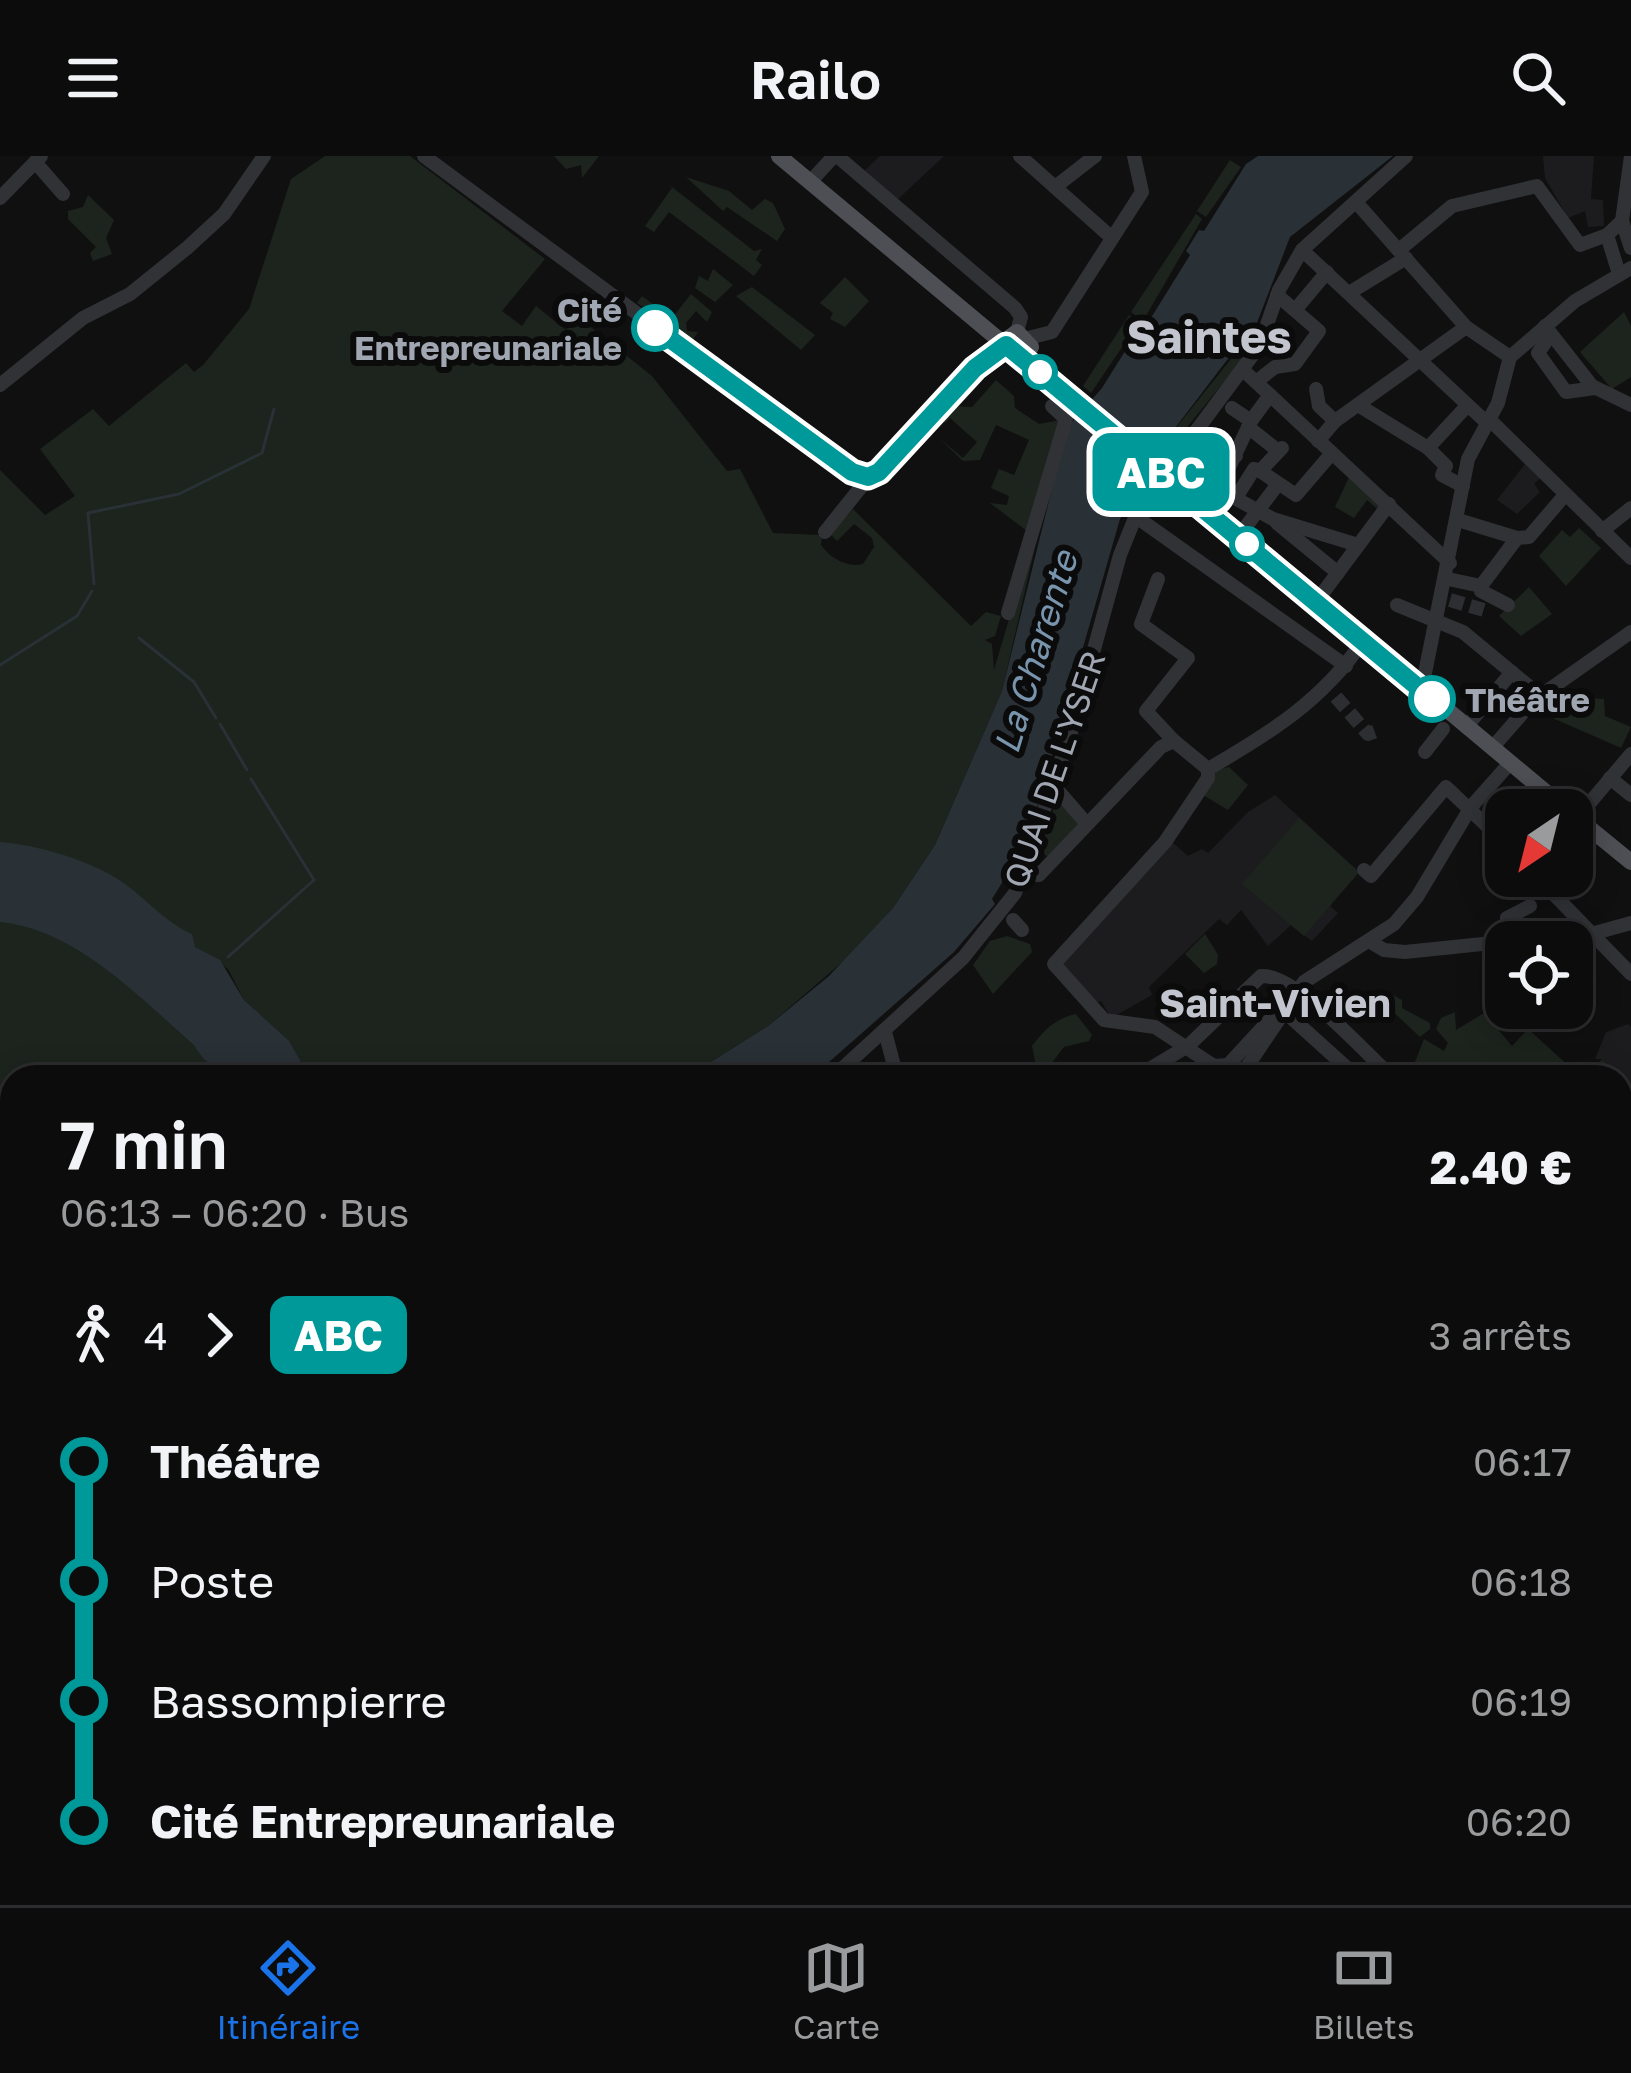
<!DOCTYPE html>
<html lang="fr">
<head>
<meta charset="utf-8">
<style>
	body { margin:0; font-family:"Golos Text",sans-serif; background:#1a1a1b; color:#f1f3f6; height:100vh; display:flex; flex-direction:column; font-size:45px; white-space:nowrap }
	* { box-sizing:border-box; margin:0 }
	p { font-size:39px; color:#9a9b9d }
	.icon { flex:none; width:66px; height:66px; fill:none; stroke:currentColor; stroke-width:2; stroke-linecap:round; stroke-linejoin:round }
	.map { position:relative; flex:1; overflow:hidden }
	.details { position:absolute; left:0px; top:909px; width:1632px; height:840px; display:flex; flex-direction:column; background:#0c0c0d; border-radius:36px 36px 0 0; box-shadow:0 6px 30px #0003,0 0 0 3px #2c2c2e }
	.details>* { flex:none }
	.badge { padding:0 24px; border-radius:18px; font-size:42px; line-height:78px }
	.needle { width:78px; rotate:215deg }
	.fabs { position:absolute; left:1485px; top:633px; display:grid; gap:24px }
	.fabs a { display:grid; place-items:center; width:108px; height:108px; border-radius:24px; background:#0c0c0d; box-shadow:0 6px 30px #0003,0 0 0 3px #2c2c2e; font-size:60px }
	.map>.badge { position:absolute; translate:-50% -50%; box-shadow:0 0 0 6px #fff }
	.legs { display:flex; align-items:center; gap:18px; height:132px; padding:0 60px; font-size:39px }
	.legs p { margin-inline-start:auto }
	.summary { display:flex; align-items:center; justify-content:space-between; height:204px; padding:0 60px }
	h1 { font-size:66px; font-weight:600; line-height:90px }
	ul { padding:0 60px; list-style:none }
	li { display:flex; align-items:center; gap:42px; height:120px; font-size:45px }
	li i { display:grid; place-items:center; width:18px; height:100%; margin:0 15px; background:currentColor }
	li i::after { content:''; width:30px; height:30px; margin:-15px; border:9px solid; border-radius:50%; background:#0c0c0d }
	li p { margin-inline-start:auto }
	li:first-child i { background:linear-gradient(#0000 50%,currentColor 0) }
	li:last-child i { background:linear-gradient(currentColor 50%,#0000 0) }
	header { display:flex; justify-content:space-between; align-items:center; height:156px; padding:0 60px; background:#0c0c0d; font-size:54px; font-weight:600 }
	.tab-bar { display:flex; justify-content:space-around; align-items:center; height:168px; border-top:3px solid #2c2c2e; background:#0c0c0d; font-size:33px; color:#9a9b9d }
	.tab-bar a { display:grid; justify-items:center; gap:6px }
	.tab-bar .on { color:#1a73e8 }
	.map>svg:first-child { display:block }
</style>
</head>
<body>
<header><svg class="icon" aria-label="menu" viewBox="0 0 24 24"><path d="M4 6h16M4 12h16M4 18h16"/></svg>Railo<svg class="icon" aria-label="search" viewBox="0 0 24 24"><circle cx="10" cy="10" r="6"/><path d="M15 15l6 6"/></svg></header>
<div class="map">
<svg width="1631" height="1749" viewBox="0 0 1631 1749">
	<rect width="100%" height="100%" fill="#101011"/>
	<g fill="#1c1c1e">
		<path d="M880 0H944L897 44 864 15Z"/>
		<path d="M1543 0H1594L1591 43 1603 44 1604 70 1588 71 1585 55 1568 62 1545 22Z"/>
		<path d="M1529 303 1544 319 1534 328 1540 336 1517 358 1497 344Z"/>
		<path d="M1275 639 1359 716 1330 750 1338 757 1312 785 1291 769 1268 790 1241 754 1227 769 1219 763 1149 831 1152 839 1111 862 1101 845 1093 848 1059 810 1172 686 1188 700 1202 693 1208 697 1248 656Z"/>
		<path d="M1628 868 1631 871V928L1602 903H1595L1606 876Z"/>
	</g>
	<g fill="#1c241d">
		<path d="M325 0H410L545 103 502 155 522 170 536 150 566 174 578 161 652 220 727 315 740 313 773 377 822 379 821 389C830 402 847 412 863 408L874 391 872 382 854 368 837 385 830 378 853 353 971 470 986 456 1001 460 995 480 985 484 992 488 994 514 1030 392 1035 391 1002 535 935 689 893 752 854 796 768 870 687 921H325L301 906 244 844 228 813 195 791C194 842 180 887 223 921H12V1529L0 1541V314L45 359 75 340 40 293 93 253 109 270 186 207 194 216 203 209 249 153 291 23Z"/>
		<path d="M554 0H599L582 22 581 9 566 13Z"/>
		<path d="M1230 4 1241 11 1206 61 1197 55Z"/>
		<path d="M686 21 729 35 752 54 765 43 773 47 785 73 777 85 727 51 723 55Z"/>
		<path d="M668 28 754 95 762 93 756 104 762 109 754 120 669 56 654 76 645 70 672 32Z"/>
		<path d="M88 39 114 64 106 82 112 98 93 105 90 97 96 91 68 63V55L83 51Z"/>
		<path d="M1196 58 1202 63 1143 165 1131 156Z"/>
		<path d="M713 113 733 129 715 146 695 132 699 120 708 125Z"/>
		<path d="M845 121 869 145 845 171 830 163 833 157 820 147Z"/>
		<path d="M752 131 815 179 801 194 736 140Z"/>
		<path d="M691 138 712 156 707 166 696 155 686 167 687 175 698 176 692 185 637 147 642 140 672 162Z"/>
		<path d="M1624 156 1631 170V221L1612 233 1580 196Z"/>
		<path d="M1129 159 1139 166 1091 237 1083 230Z"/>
		<path d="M1243 188 1248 190 1241 205 1161 303 1155 298Z"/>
		<path d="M996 224 1014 240 1015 252 1039 268 1060 264 1027 375 990 347 1007 349 1009 340 991 332 999 313 1014 319 1029 284 996 269 980 304 963 305 939 282 963 302 977 286 950 262 945 267 938 262 948 250 972 251Z"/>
		<path d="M1352 315 1389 348 1382 357 1367 344 1354 362 1335 351Z"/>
		<path d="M1579 372 1601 392 1566 430 1539 400 1562 374 1570 381Z"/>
		<path d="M1529 431 1552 458 1521 480 1499 460Z"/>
		<path d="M1568 541 1604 543 1605 560 1631 571 1621 592 1548 560Z"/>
		<path d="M1229 611 1248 629 1228 654 1203 639 1217 614Z"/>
		<path d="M1059 637 1087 668 1050 702 1039 695Z"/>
		<path d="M1299 662 1359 716 1304 780 1242 728Z"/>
		<path d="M1205 778 1218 799 1217 808 1204 817 1185 798Z"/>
		<path d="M1007 780 1030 788 1032 796 993 838 973 809 990 785Z"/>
		<path d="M1393 839 1402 844V852L1430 867V873L1420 881 1386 849Z"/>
		<path d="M1455 856 1456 874 1484 857 1512 890 1528 873 1581 921H1409L1424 883 1444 895 1448 887 1436 873 1441 862Z"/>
		<path d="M1076 858 1092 879 1089 885 1064 891 1041 921H1020L1036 910 1032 890C1044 874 1056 862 1076 858Z"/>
		<path d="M1602 903 1631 929V1027L1620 1043V921H1585Z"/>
		<path d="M34 1737H99L88 1749H27Z"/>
		<path d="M201 1737H295L286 1749H191Z"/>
	</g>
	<g fill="#293036">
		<path d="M1258 0H1393L1290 81 1248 190 1237 191 1156 297 1161 303 1120 363 1027 686 992 743 995 748 954 796 812 921H687L768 870 829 820 893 752 935 689 1002 535 1067 272 1102 232 1137 176 1141 178 1190 99 1186 95 1199 74 1204 75 1246 8Z"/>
		<path d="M0 686C38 689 94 705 125 728 148 745 168 768 192 778L195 791 220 804 244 844 289 885 301 906 325 921C278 921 220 936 194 889 138 840 75 773 0 766Z"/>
	</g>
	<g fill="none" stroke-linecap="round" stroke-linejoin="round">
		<g stroke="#293036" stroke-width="3">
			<path d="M94 428 88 357 179 338 262 297 274 253"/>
			<path d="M139 482 194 526 216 562"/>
			<path d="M0 509 77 460 92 435"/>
			<path d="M220 568 247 614"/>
			<path d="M228 801 314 724 251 623"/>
		</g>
		<g stroke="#2d2e31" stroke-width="14" stroke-dasharray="14 7" stroke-linecap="butt">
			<path d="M1450 444 1484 454"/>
			<path d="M1336 541 1368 578 1379 574"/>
		</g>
		<g stroke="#313236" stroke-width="14">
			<path d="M424 0 823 295 869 321"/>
			<path d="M837 0 1015 152 1021 161 1017 176"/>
			<path d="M1020 0 1112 82"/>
			<path d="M35 6 63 38"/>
			<path d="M810 26 834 0"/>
			<path d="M1055 31 1095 0"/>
			<path d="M0 42 41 0"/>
			<path d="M1356 46 1466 171 1510 201"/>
			<path d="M1622 65 1631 0"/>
			<path d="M1302 94 1486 266"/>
			<path d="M1399 94 1452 50 1537 30 1580 89 1607 79"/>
			<path d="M1619 118 1607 79 1622 65 1631 92"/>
			<path d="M1349 137 1406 102"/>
			<path d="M1296 153 1327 116"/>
			<path d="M1545 170 1592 230 1631 249"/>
			<path d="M1551 178 1538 197 1566 236 1595 232"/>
			<path d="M1028 182 1052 176 1142 36 1134 0"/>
			<path d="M1510 201 1575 145 1631 112"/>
			<path d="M1243 214 1450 407"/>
			<path d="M1256 226 1275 211 1295 208 1319 175 1277 139"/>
			<path d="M0 229 83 162 130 138 187 92 224 58 264 0"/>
			<path d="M1316 233 1319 250 1335 265"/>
			<path d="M1358 249 1428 292 1465 252"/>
			<path d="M1232 252 1251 265"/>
			<path d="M1488 262 1631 402"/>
			<path d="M1248 271 1277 294"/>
			<path d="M1193 277 1236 300"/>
			<path d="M1318 285 1335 265 1466 171"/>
			<path d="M1428 292 1446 310 1442 319 1463 330"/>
			<path d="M1260 315 1296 339 1332 297"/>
			<path d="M1220 334 1273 363 1358 389"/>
			<path d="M1237 340 1254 313 1260 315 1282 292"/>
			<path d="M1208 356 1251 265 1270 239"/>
			<path d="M1135 360 1346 510"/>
			<path d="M1458 364 1517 382"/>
			<path d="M1277 367 1338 417"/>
			<path d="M1602 375 1631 352"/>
			<path d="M825 376 869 321 1006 189"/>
			<path d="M1238 381 1278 328"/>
			<path d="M1158 423 1141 468 1188 502 1146 555 1174 585"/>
			<path d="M1448 423 1481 430 1517 382 1529 381 1564 340"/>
			<path d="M1481 430V435L1508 449"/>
			<path d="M1316 446 1389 348"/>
			<path d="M1397 449 1463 476 1538 538"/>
			<path d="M1008 457 1066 263 1052 250"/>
			<path d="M1417 530 1424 522 1468 303 1498 247 1510 201"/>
			<path d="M1466 571 1512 516"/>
			<path d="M1492 592 1533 545 1631 476"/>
			<path d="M1425 596 1443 573"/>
			<path d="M1208 613V622L1165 686 1054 808 1104 864 1155 871 1214 910 1228 909 1275 858 1285 856"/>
			<path d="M1610 622 1631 639"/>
			<path d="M1054 630 1087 668"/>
			<path d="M1577 662 1631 598"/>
			<path d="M1364 714 1371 720 1446 631 1506 688"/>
			<path d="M1024 718 1039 719 1161 591 1174 585 1208 613C1270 577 1322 545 1363 485"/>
			<path d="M1536 720 1631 818"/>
			<path d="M1013 764 1022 774"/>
			<path d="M1591 778 1631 767"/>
			<path d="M1369 785 1384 794 1405 796 1531 783 1583 770"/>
			<path d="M1510 785 1507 762 1530 750"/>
			<path d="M1285 856 1357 921"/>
			<path d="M885 876 897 921"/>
			<path d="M833 921 963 802 1015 737 1072 573 1120 399 1139 352 1260 189 1279 134 1302 94 1406 0"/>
			<path d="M1136 921 1188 890 1261 820C1295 817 1364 896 1392 921"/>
			<path d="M1240 921 1304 826 1394 768 1417 741 1471 651 1510 607"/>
			<path d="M1620 1086 1631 1092"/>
			<path d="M1620 1152 1631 1140"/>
			<path d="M1620 1224 1631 1229"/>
			<path d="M1621 1363 1631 1344"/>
			<path d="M0 1479 12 1469"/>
			<path d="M660 1737 662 1749"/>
			<path d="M947 1737 979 1749"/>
			<path d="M1226 1743 1239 1749"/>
			<path d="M508 1749 517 1737"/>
			<path d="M1512 1749 1514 1737"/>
		</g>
		<g stroke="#4d4f55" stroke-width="16">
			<path d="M779 0 1016 198 1031 191 1017 176 1005 185"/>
			<path d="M1023 199 1567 654"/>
			<path d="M1572 658 1631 706"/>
		</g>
	</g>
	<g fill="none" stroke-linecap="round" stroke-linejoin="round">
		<g stroke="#fff" stroke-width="27">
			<path id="line-1" d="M655 172 852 316 868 321 879 316 975 212 1006 189 1432 543"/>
		</g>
		<use href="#line-1" stroke="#099" stroke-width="18"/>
	</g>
	<g fill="#fff" stroke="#099" stroke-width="6">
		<circle cx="655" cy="172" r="21"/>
		<circle cx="1040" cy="216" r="15"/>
		<circle cx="1247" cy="388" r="15"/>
		<circle cx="1432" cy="543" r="21"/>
	</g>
	<g text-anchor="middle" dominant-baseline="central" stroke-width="12" stroke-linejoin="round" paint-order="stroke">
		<g font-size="33" font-weight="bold" fill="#a1a7b2" stroke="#0b0b0c" text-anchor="end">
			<text x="622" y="153">Cité<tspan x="622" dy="38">Entrepreunariale</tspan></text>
			<text x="1465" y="543" text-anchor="start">Théâtre</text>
		</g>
		<g font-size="33" fill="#a1a7b2" stroke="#0b0b0c">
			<text transform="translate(1054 613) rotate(-71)">QUAI DE L'YSER</text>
		</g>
		<g font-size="36" font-style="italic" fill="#7895ad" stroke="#0b0b0c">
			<text transform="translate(1035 496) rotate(-73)">La Charente</text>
		</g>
		<g font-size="39" font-weight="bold" fill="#c2c5ce" stroke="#0b0b0c">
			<text x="1275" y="846">Saint-Vivien</text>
		</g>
		<g font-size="45" font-weight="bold" fill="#c2c5ce" stroke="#0b0b0c">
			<text x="1209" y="180">Saintes</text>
		</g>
	</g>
</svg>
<div class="fabs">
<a><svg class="needle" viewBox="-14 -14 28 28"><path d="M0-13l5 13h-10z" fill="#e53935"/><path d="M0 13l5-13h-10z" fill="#9a9b9d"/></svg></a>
<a><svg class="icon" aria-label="locate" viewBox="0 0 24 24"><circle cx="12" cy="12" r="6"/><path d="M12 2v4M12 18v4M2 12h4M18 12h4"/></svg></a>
</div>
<b class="badge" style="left:1161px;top:316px;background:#099;color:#fff">ABC</b>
<section class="details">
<div class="summary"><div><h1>7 min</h1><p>06:13 – 06:20 · Bus</p></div><b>2.40 €</b></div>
<div class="legs"><svg class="icon" aria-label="walk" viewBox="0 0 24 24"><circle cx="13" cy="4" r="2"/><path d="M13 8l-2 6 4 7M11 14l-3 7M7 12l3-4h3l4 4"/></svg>4<svg class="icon" aria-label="forward" viewBox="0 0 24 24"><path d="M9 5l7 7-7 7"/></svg><b class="badge" style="background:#099;color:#fff">ABC</b><p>3 arrêts</p></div>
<ul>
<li><i style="color:#099"></i><b>Théâtre</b><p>06:17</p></li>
<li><i style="color:#099"></i><span>Poste</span><p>06:18</p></li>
<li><i style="color:#099"></i><span>Bassompierre</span><p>06:19</p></li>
<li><i style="color:#099"></i><b>Cité Entrepreunariale</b><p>06:20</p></li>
</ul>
</section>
</div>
<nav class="tab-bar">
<a class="on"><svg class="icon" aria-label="directions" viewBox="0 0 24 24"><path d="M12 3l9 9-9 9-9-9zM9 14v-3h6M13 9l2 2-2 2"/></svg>Itinéraire</a>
<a><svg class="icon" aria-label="map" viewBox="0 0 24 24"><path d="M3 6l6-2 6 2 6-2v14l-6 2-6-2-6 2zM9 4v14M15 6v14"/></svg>Carte</a>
<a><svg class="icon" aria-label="tickets" viewBox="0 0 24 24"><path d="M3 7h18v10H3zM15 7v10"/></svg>Billets</a>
</nav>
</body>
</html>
